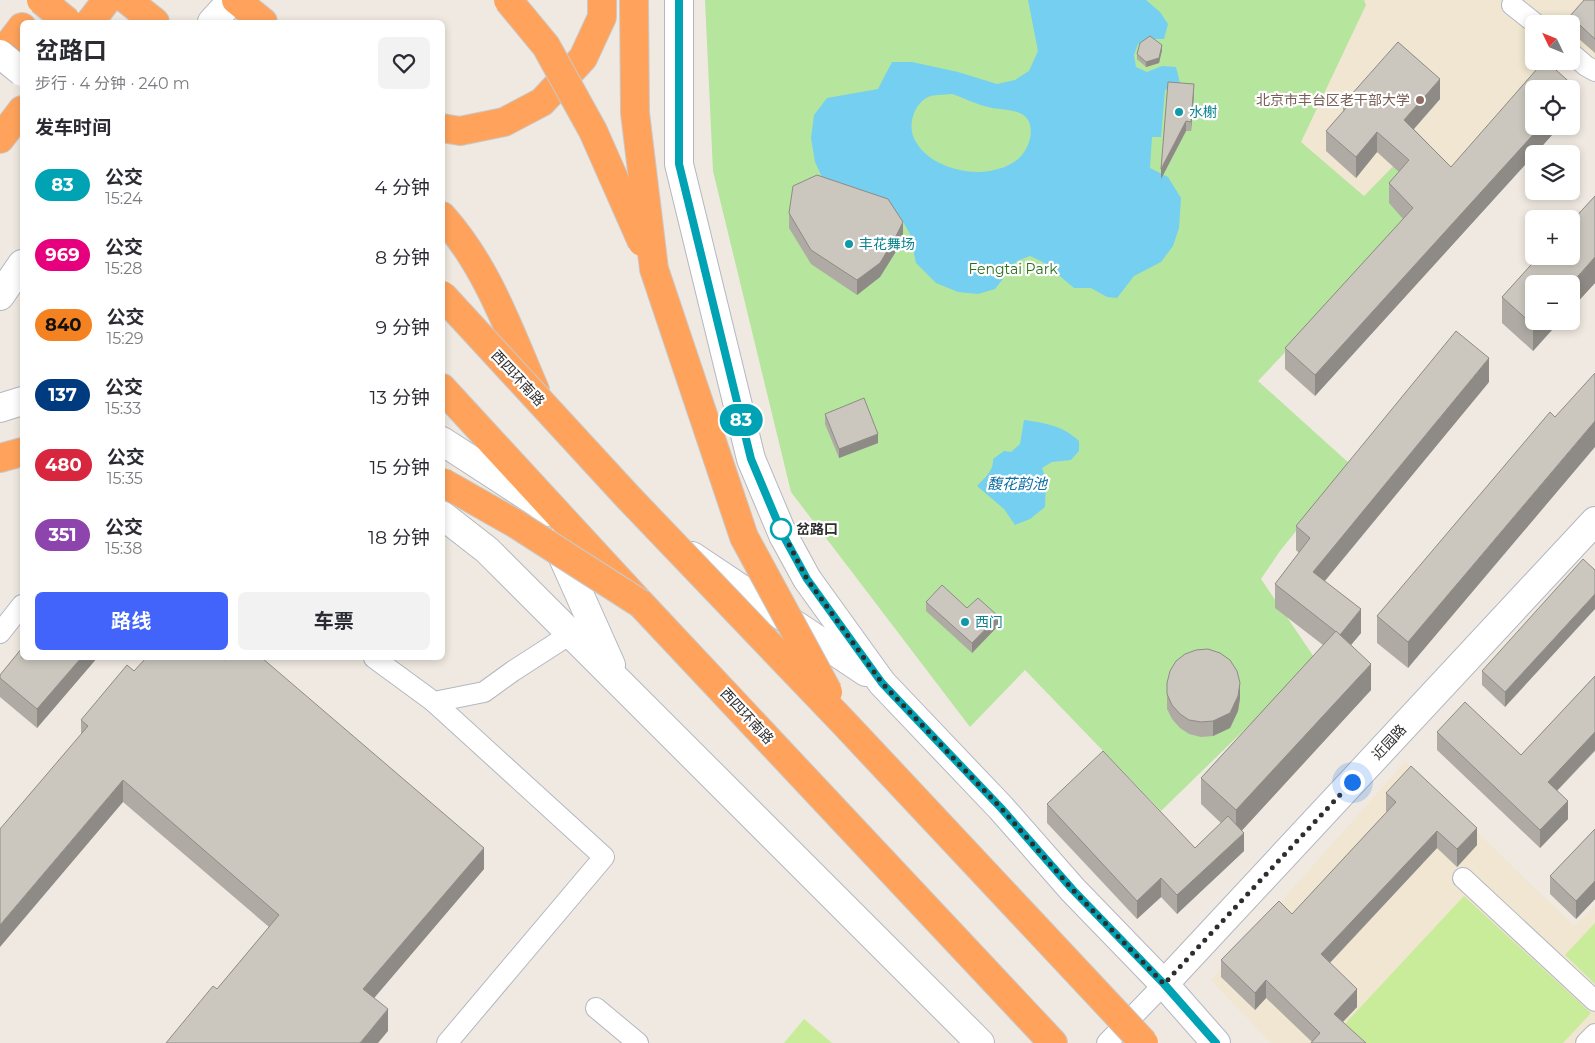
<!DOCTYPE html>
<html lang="zh">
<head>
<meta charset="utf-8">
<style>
	body { margin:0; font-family:Montserrat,"Noto Sans SC",sans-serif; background:#f2f2f3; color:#2b2b33; height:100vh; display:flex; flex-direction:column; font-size:19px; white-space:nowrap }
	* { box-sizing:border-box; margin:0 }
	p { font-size:16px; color:#7c7c81 }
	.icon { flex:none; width:28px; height:28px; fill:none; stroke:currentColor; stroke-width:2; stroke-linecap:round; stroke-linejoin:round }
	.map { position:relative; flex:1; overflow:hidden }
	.details { position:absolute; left:20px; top:20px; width:425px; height:640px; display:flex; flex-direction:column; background:#fff; border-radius:8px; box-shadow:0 2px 8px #0003 }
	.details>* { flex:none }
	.badge { padding:0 10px; border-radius:16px; font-size:18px; line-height:32px }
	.needle { width:32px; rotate:313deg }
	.tools { position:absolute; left:1525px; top:15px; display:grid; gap:10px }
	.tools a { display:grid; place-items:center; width:55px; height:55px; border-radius:8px; background:#fff; box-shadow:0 2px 8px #0003; font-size:25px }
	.you { position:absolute; width:25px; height:25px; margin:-12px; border:4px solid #fff; border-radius:50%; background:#1a73e8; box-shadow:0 0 0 8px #1a73e833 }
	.map>.badge { position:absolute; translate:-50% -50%; box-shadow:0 0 0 2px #fff }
	h2 { padding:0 15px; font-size:19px; line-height:45px }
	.round { display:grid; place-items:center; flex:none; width:52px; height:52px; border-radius:8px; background:#f2f2f3 }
	.summary { display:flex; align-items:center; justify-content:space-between; height:85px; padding:0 15px }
	h1 { font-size:24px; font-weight:700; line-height:38px }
	.action { display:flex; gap:10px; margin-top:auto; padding:10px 15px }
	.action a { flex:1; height:58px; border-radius:8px; background:#4264fb; color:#fff; font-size:20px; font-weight:700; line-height:58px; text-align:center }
	.action a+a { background:#f2f2f3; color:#2b2b33 }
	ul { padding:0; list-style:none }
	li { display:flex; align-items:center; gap:15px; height:70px; padding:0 15px }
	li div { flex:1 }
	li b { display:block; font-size:19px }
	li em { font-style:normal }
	li .badge { min-width:55px; font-weight:700; text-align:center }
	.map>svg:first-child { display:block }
</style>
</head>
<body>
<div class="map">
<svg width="1595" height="1043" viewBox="0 0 1595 1043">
	<rect width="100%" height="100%" fill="#efe9e1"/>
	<g fill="#f0e6d1">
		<path d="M1364 0H1595V59L1577 48 1571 52V24H1534V61H1557L1455 170 1419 140 1364 196 1301 142Z"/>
		<path d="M1405 762 1574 926 1595 905V1043H1271L1211 980Z"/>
	</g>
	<path fill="#b6e59e" d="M705 0H1364L1366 5 1301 142 1364 196 1419 140 1402 228 1258 381 1350 464 1280 551 1261 579 1316 660 1161 811 1025 670 970 727 791 492 713 171Z"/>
	<g fill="#c9ec9a">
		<path d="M1464 896 1591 1013 1563 1043H1358L1341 1028Z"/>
		<path d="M1595 923V984L1565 955Z"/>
		<path d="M804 1019 832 1043H784Z"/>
	</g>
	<g fill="#75cff0" fill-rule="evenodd">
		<path d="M1028 0H1146L1160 12 1168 24 1164 39H1147L1138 44 1134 55 1136 67 1147 72 1162 66 1176 67 1180 83 1165 90 1161 137H1152L1150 168 1168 177 1181 198 1179 228 1173 246 1161 262 1134 276 1117 298 1107 297 1091 288H1074L1043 262 1030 256 1017 261 995 289 978 294 958 292 936 283 916 263 910 234 899 215 883 204 826 186 815 162 811 138 814 115 827 98 878 89 892 62H912L958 72 997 84 1015 80 1029 71 1038 51ZM952 94C964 98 975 104 988 107 1001 111 1026 107 1030 125 1032 132 1030 141 1027 147 1020 162 1006 168 990 171 965 175 930 166 916 142 907 129 912 107 926 98 933 94 943 95 952 94Z"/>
		<path d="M1024 420C1046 423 1063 426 1079 441V451L1071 460 1052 462 1042 468 1046 480 1045 507 1030 519 1015 525 1004 509 977 486C984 478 994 471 993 459L1004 451 1011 452 1020 444Z"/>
	</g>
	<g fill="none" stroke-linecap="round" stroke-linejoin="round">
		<g stroke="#b4b7c1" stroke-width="22">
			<g id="street">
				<path d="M1512 5 1536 24"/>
				<path d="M1571 53 1586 66 1595 71"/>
				<path d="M0 633 22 605"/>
				<path d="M374 658 434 702 484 692 513 671 572 633"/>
				<path d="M434 702 604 857 447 1043"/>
				<path d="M1463 878 1595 1001"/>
				<path d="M596 1008 638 1043"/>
				<path d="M1107 1043 1164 984"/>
				<path d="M1586 1043 1595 1034"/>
			</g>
		</g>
		<g stroke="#b4b7c1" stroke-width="30">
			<g id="secondary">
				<path d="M679 0V164L751 459 783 535 807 579 882 683 1001 808 1073 890 1164 984 1216 1043"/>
				<path d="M212 22 232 0"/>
				<path d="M0 296 22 264"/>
				<path d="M0 408 22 401"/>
				<path d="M442 441 539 504 547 512"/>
				<path d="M442 515 487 550 980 1043"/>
				<path d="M556 542 611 665"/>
				<path d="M692 556 866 672"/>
				<path d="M1164 984 1595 521"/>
			</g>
		</g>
		<g stroke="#c9c9c9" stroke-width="30">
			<g id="highway">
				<path d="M127 0 155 22"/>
				<path d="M236 0 263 22"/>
				<path d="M90 22 107 0"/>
				<path d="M0 56 22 27"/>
				<path d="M442 128 460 131 504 122 542 102 583 58 602 17V0"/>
				<path d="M0 139 22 110"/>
				<path d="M442 216C487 266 509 330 535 390"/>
				<path d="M442 388 641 604 1053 1043"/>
				<path d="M0 458 22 452"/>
			</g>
		</g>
		<use href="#street" stroke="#fff" stroke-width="20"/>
		<use href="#secondary" stroke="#fff" stroke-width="28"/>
		<use href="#highway" stroke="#ffa35c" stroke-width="28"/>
		<g stroke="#b4b7c1" stroke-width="30" stroke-linecap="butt">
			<path id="secondary-bridge" d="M0 54 22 72"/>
		</g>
		<g stroke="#c9c9c9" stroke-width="30" stroke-linecap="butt">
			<g id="highway-bridge">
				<path d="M41 0 68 22"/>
				<path d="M508 0 546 46 593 131 642 242"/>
				<path d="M634 0 635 113 654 269 744 537 828 692"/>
				<path d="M442 295 628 497 845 724 1144 1043"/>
				<path d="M442 482 516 524 641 604"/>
			</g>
		</g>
		<use href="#secondary-bridge" stroke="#fff" stroke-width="28"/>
		<use href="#highway-bridge" stroke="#ffa35c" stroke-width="28"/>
	</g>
	<g fill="#afaba4">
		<path d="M1595 0V53L1571 32V24H1570V16Z"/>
		<path d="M1162 50 1159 63 1146 67 1137 59V54Z"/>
		<path d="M1194 93 1191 131H1186L1161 179Z"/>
		<path d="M1440 99 1414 129 1451 167 1576 108 1535 154H1534V155L1315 396 1285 369V348L1403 219 1389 203V183L1399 172 1377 152 1356 178 1326 151V131L1343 112V104Z"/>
		<path d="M1595 196V283L1571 309 1534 321H1560L1533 351 1502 323V297Z"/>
		<path d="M789 213 903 236 895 253 880 277 857 295 811 264 789 228Z"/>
		<path d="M1489 382 1325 581 1361 633 1351 645 1371 690 1242 830 1244 851 1177 914 1161 897 1137 919 1047 823V804L1195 848 1221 823 1201 804V778L1323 645 1275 608V584L1299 553 1296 550V526Z"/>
		<path d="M825 414 878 443 839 458 825 424Z"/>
		<path d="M1555 417 1408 668 1377 643V616Z"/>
		<path d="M1595 570 1505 707 1482 685V671Z"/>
		<path d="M926 602 967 608 998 626 972 653 926 611Z"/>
		<path d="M97 658 37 728 0 697V675Z"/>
		<path d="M134 671 484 869 374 998 388 1031 217 989 269 927 123 802 81 734V720Z"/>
		<path d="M1595 676V751L1557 791 1568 819 1540 848 1437 750V732L1521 755Z"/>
		<path d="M1167 683 1240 698 1238 711 1230 728 1213 736 1201 737 1189 734 1180 728 1172 719 1167 709Z"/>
		<path d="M1386 793 1477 845 1457 867 1437 848 1330 963 1357 1007 1343 1022 1312 1042 1266 998 1255 1010 1221 977V960L1292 914 1387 812 1386 811Z"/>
		<path d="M1595 829V899L1576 919 1550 894V876Z"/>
	</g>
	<g fill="#8e8b86">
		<path d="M1162 45V50L1159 63 1146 67V62Z"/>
		<path d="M1440 79V99L1404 140V120Z"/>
		<path d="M1194 84V93L1191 131V122Z"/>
		<path d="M1576 88V108L1571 114V93Z"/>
		<path d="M1186 121V131L1161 179V169Z"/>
		<path d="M1541 126H1560L1535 154H1534V155L1315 396V375Z"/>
		<path d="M1377 132V152L1356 178V157Z"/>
		<path d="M903 222V236L895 253 880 277 857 295V280Z"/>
		<path d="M1595 257V283L1571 309V284Z"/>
		<path d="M1536 321H1560L1533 351V325Z"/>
		<path d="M1489 358V382L1313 595V572Z"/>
		<path d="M1595 421V447L1408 668V642Z"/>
		<path d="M878 434V443L839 458V449Z"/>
		<path d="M1595 594V609L1505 707V692Z"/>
		<path d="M1361 609V633L1340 658V635Z"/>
		<path d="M998 616V626L972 653V643Z"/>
		<path d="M81 658H97L37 728V709Z"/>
		<path d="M1371 664V690L1236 837V810Z"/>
		<path d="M1240 683V698L1238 711 1230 728 1213 736V721Z"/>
		<path d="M1595 732V750L1548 800V782Z"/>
		<path d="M123 780V802L0 947V925Z"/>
		<path d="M1568 801V819L1540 848V830Z"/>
		<path d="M1477 828V845L1457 867V849Z"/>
		<path d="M1437 831V848L1321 972V954Z"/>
		<path d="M1244 833V851L1177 914V895Z"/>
		<path d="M484 848V869L363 1011V989Z"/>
		<path d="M1161 878V897L1137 919V901Z"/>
		<path d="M1595 881V899L1576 919V901Z"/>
		<path d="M1266 980V998L1255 1010V993Z"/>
		<path d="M1357 989V1007L1334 1031V1014Z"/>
		<path d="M388 1009V1031L378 1043H360Z"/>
	</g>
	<g fill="#cbc7bf" stroke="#8e8b86">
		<path d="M1584 0H1595V39L1570 16Z"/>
		<path d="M1150 36 1162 45 1159 58 1146 62 1137 54 1140 43Z"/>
		<path d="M1398 42 1440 79 1404 120 1451 167 1544 61H1546L1576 88 1571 93V89H1534V126H1541L1315 375 1285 348 1413 208 1389 183 1409 160 1377 132 1356 157 1326 131 1347 107 1343 104Z"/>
		<path d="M1168 82 1194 84 1191 122 1186 121 1161 169Z"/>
		<path d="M817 175 888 199 903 222 895 238 880 263 857 280 811 250 789 213 793 186Z"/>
		<path d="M1595 196V257L1571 284H1534V321H1536L1533 325 1502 297 1539 256H1571V222Z"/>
		<path d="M1456 331 1489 358 1313 572 1361 609 1340 635 1275 584 1310 538 1296 526Z"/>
		<path d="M1595 373V421L1408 642 1377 616 1550 412 1555 417Z"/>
		<path d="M864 398 878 434 839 449 825 414Z"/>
		<path d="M1583 559 1595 570V594L1505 692 1482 671Z"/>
		<path d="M942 585 967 608 978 598 998 616 972 643 926 602Z"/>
		<path d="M1336 631 1371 664 1236 810 1201 778Z"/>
		<path d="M22 648V658H81L37 709 0 678V675Z"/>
		<path d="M1208 649 1220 653 1230 660 1237 671 1240 683 1238 696 1230 713 1213 721 1201 722 1189 720 1180 714 1172 705 1167 694V683L1170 671 1176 661 1185 654 1196 650Z"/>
		<path d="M146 658H222L225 660 228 658H262L484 848 363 989 388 1009 360 1043H166L213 986 217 989 279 915 123 780 0 925V829L88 726 81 720 127 665 134 671Z"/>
		<path d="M1595 676V732L1548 782 1568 801 1540 830 1437 732 1465 702 1521 755Z"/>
		<path d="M1103 751 1195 848 1228 816 1244 833 1177 895 1161 878 1137 901 1047 804Z"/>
		<path d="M1411 766 1477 828 1457 849 1437 831 1321 954 1357 989 1334 1014 1366 1043H1311L1320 1033 1266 980 1255 993 1221 960 1279 901 1292 914 1396 802 1386 793Z"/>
		<path d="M1595 829V881L1576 901 1550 876Z"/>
	</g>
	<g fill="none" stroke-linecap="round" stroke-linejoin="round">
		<g stroke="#fff" stroke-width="11">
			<path id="line" d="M679 0V164L751 459 783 535 807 579 882 683 1001 808 1073 890 1164 984 1216 1043"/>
		</g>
		<use href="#line" stroke="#00a3b4" stroke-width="8"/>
		<path stroke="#2e2e2e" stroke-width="5" stroke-dasharray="0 9" d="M781 529 807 579 882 683 1001 808 1073 890 1164 984 1352 782"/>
	</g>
	<circle fill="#8d6e63" stroke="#fff" stroke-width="2" cx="1420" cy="100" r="5"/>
	<g fill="#0f9aa8" stroke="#fff" stroke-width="2">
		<circle cx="1179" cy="112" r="5"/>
		<circle cx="849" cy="244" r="5"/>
		<circle cx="965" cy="622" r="5"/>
	</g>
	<circle fill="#fff" stroke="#00a3b4" stroke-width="2.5" cx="781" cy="529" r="10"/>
	<g text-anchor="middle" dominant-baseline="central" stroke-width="4.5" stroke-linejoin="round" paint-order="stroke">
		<g font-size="14" fill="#785e54" stroke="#fff" text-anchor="end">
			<text x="1410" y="100">北京市丰台区老干部大学</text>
		</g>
		<g font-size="14" fill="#0d838f" stroke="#fff" text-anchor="start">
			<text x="1189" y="112">水榭</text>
			<text x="859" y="244">丰花舞场</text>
			<text x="975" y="622">西门</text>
		</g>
		<g font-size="14" fill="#2c6e1b" stroke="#fff">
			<text x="1013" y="269">Fengtai Park</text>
		</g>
		<g font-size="14" fill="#2e2e2e" stroke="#fff">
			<text transform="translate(518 378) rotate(47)">西四环南路</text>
			<text transform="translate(747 716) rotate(47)">西四环南路</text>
			<text transform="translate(1389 742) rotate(-47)">近园路</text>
		</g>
		<g font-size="14" font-weight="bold" fill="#2e2e2e" stroke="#fff" text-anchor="start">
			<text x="796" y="529">岔路口</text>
		</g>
		<g font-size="15" font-style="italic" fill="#0d6fa3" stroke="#fff">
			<text x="1017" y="483">馥花韵池</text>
		</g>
	</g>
</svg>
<div class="tools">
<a><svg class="needle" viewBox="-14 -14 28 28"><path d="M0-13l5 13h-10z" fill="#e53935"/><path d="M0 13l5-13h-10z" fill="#7c7c81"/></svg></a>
<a><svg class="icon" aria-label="locate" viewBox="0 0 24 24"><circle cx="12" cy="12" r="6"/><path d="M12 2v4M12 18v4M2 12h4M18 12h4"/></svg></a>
<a><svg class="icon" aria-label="layers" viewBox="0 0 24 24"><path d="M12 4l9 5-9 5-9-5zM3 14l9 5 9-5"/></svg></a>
<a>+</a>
<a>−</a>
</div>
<div class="you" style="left:1352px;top:782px"></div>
<b class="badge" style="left:741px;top:420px;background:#00a3b4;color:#fff">83</b>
<section class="details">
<div class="summary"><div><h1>岔路口</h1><p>步行 · 4 分钟 · 240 m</p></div><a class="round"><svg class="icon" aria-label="heart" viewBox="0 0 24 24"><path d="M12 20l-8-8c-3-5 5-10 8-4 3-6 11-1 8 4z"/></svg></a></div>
<h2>发车时间</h2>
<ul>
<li><span class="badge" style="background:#00a3b4;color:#fff">83</span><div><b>公交</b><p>15:24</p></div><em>4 分钟</em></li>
<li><span class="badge" style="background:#e6007e;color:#fff">969</span><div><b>公交</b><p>15:28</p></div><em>8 分钟</em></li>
<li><span class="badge" style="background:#f58220;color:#111">840</span><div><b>公交</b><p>15:29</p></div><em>9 分钟</em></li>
<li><span class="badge" style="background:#003b80;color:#fff">137</span><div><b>公交</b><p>15:33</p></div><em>13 分钟</em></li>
<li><span class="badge" style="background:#d7263d;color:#fff">480</span><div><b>公交</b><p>15:35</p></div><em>15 分钟</em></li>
<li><span class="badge" style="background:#8e44ad;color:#fff">351</span><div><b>公交</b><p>15:38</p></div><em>18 分钟</em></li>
</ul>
<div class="action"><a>路线</a><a>车票</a></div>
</section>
</div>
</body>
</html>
